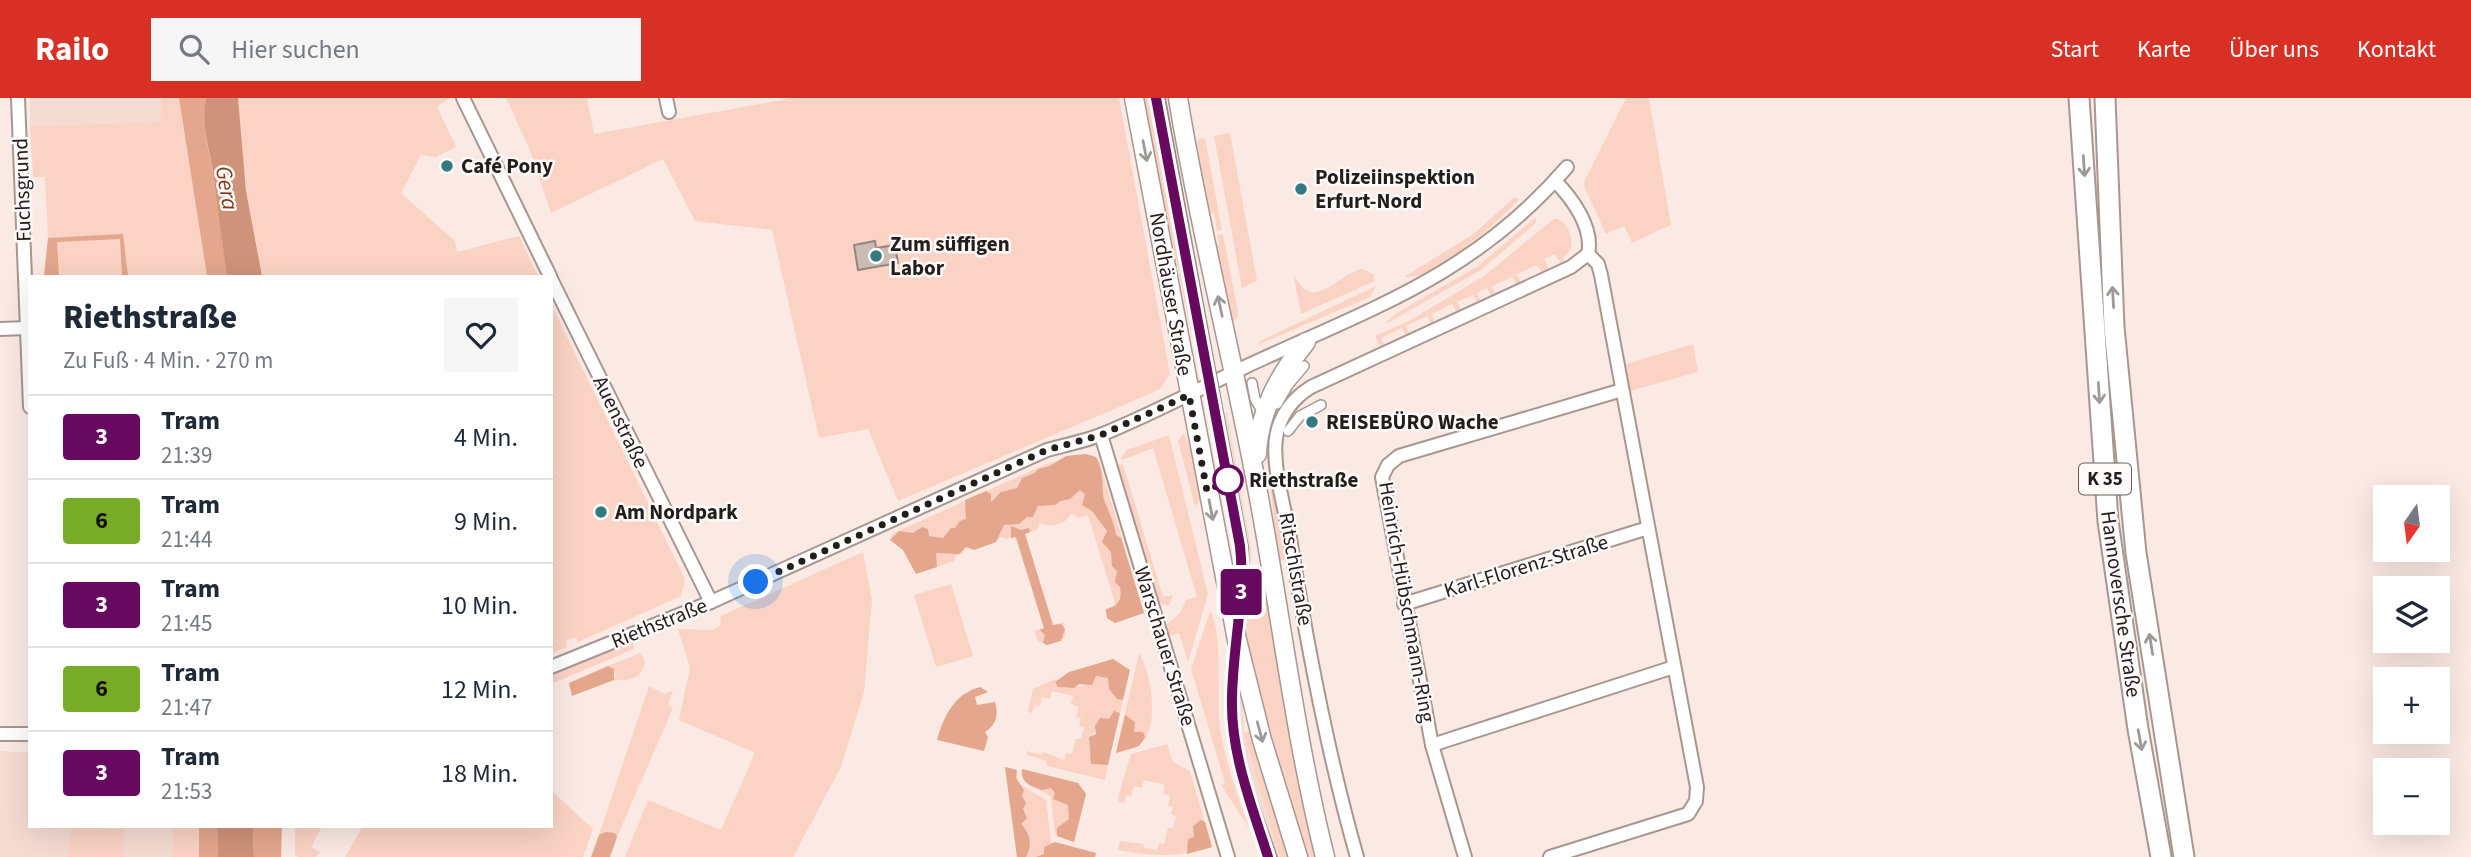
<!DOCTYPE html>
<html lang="de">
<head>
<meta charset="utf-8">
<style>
	body { margin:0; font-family:"Source Sans 3",sans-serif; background:#f6f6f7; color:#1f2937; height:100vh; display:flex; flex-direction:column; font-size:26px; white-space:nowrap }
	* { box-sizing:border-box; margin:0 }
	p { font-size:23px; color:#747a83 }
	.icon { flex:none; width:38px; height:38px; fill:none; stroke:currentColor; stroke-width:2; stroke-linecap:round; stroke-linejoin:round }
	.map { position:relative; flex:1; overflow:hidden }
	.drawer { position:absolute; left:28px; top:177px; width:525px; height:553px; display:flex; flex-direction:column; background:#fff; border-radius:0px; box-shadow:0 7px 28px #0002 }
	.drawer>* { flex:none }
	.badge { padding:0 14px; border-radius:5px; font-size:24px; line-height:46px }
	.needle { width:46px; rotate:194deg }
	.tools { position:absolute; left:2373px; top:387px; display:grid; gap:14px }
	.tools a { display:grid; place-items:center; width:77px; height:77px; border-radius:0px; background:#fff; box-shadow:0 7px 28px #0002; font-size:35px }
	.you { position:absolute; width:35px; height:35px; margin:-18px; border:5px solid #fff; border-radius:50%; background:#1a73e8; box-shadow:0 0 0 10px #1a73e833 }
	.map>.badge { position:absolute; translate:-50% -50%; box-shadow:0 0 0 4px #fff }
	.round { display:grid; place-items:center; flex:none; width:74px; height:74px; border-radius:0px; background:#f6f6f7 }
	.headline { display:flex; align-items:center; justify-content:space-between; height:119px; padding:0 35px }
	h1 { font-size:33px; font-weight:800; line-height:52px }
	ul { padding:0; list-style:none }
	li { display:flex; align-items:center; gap:21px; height:84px; padding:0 35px; border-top:2px solid #e0e1e3 }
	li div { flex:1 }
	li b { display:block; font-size:26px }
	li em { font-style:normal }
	li .badge { min-width:77px; font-weight:700; text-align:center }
	header { display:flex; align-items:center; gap:42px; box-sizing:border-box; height:98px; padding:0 35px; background:#d93025; color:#fff }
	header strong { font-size:33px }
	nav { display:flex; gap:38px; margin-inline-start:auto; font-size:24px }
	.search { width:490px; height:63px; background:#f6f6f7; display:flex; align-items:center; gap:18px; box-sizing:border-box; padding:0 24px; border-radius:0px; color:#747a83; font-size:26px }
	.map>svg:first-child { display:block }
</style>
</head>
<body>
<header>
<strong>Railo</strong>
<div class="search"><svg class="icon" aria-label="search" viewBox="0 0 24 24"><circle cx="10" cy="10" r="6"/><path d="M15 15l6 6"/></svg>Hier suchen</div>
<nav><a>Start</a><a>Karte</a><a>Über uns</a><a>Kontakt</a></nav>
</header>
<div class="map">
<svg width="2471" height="759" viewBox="0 0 2471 759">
	<rect width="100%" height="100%" fill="#fbeae3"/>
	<g fill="#f5dcd3">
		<path d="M30 0H161L160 24 30 28Z"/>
		<path d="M1227 314 1251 449 1252 463 1239 465 1213 317Z"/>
		<path d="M1239 476 1253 477 1246 550 1238 510Z"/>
		<path d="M1233 555 1242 594 1245 641 1280 759H1265L1238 672 1229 616Z"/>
		<path d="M0 653 30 655V728H173L172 759H0Z"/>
	</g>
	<g fill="#fad3c4">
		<path d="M161 0H179L207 178H44L48 140 45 79H33L30 28 160 24Z"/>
		<path d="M238 0H450L437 9 456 49 436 59 421 57 401 95 455 143 457 154 519 138 538 178H262L246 93Z"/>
		<path d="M506 0H587L594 36 793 0H1119L1170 276 1161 290 1152 295 898 403 868 331 819 340 772 132 695 123 663 61 551 115 529 50Z"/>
		<path d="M1143 0H1153L1197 233 1191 234Z"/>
		<path d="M1626 0H1649L1671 127 1632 145 1624 128 1606 136 1583 86Z"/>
		<path d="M1230 35 1257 183 1242 190 1214 38Z"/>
		<path d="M1205 40 1222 132 1217 133 1214 115H1209L1197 45 1199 41Z"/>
		<path d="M1514 100 1519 101C1502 122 1430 184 1404 179L1472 137Z"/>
		<path d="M1536 119V125L1481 172 1384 227 1395 216 1478 168Z"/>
		<path d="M1555 120C1568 123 1573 139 1571 151L1563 160 1565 165 1561 166 1555 156 1544 161 1549 172 1542 175 1537 167 1517 176 1521 185 1517 187 1512 179 1492 188 1496 197 1492 199 1487 190 1477 195 1481 204 1477 205 1473 197 1457 204 1461 213 1457 215 1452 206 1432 216 1435 225 1432 227 1427 218 1406 228 1410 237 1406 239 1402 230 1381 240 1385 249 1381 251 1375 238 1409 223 1484 178Z"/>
		<path d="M1223 136 1238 214 1237 221 1230 226 1215 147 1219 146 1217 137Z"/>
		<path d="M1362 171 1373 176 1375 183 1301 216 1293 175C1313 218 1337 176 1362 171Z"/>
		<path d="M1376 188 1370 199 1257 247 1260 243Z"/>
		<path d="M551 206 685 481 681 498 578 544 576 539 566 543 567 549 551 556Z"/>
		<path d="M1693 246 1698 274 1630 293 1626 266Z"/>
		<path d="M1184 335 1191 353 1201 401 1195 408 1178 343Z"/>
		<path d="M1169 337 1208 496 1188 564 1179 535 1169 538 1167 526 1180 515 1186 502 1197 499 1153 350 1122 362 1121 360 1127 352Z"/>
		<path d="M1265 347H1270L1289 461 1279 463Z"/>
		<path d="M1076 357H1092L1099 363 1144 515 1115 525 1107 520 1105 512 1116 508 1088 417 1079 420 1071 416C1065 427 1051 430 1040 425L1037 432 1025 436 1053 527 1063 524 1066 535 1063 541 1047 547 1038 543 1034 533 1044 530 1015 438 1006 441 1000 439 996 444 974 452 966 449 963 455 956 458 954 463 916 476 903 452 890 442 892 436 1044 367Z"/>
		<path d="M1123 366 1163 499 1173 497 1169 508 1159 505 1117 367Z"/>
		<path d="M863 454 872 502 864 594 841 669 793 759H625L648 702 721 732 755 655 679 622 690 570 678 531 712 532 720 528 721 518Z"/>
		<path d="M1265 474 1286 624 1317 759H1307L1278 669 1246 550 1253 477Z"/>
		<path d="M951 486 973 558 936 569 914 497Z"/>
		<path d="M1210 513C1224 535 1216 602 1220 631 1226 665 1237 698 1249 730L1221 687 1225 685 1191 571Z"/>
		<path d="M633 544 634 551 551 586V577Z"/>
		<path d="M640 555 645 564C642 581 630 583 614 582L616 576 608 568Z"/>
		<path d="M1139 555C1151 574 1162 633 1138 648 1132 652 1123 653 1116 655Z"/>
		<path d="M1096 578 1109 580 1114 599 1123 602 1120 615 1118 613 1089 639 1091 659 1099 668 1102 665 1108 667 1105 682 1047 668 1046 663 1027 657V653L1041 657 1043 654 1064 662 1066 655 1072 656 1076 641H1081L1084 629 1079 628 1081 620 1076 619 1079 609 1071 606 1073 598 1052 593 1050 601 1042 599 1040 608 1034 607 1032 615 1028 614 1033 591 1055 581 1064 590C1075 589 1090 588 1096 578Z"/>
		<path d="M649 588 665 596 673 592 668 607 673 610 617 739 614 735 599 737Z"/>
		<path d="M1251 633 1290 759H1280L1245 641 1244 635Z"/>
		<path d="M1167 646 1173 664 1190 673 1212 749C1178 759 1153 759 1118 752L1120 743 1144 746 1143 749 1157 752 1159 745 1164 746 1168 730H1173L1176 718 1171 716 1173 709 1168 708 1170 698 1163 696 1165 687 1144 682 1142 690 1134 688 1131 698 1126 697 1124 705 1119 704 1118 699 1131 656Z"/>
		<path d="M1005 669 1017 672 1018 685 1046 702 1051 745 1096 755 1095 759H1017Z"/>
		<path d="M1022 671 1078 685 1086 696 1074 744 1055 737 1051 699C1039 689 1020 689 1022 671Z"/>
		<path d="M551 692 593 731 583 759H345L363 728H551Z"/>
		<path d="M72 728 124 732V759H67Z"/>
		<path d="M173 728H199V759H172Z"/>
		<path d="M295 728H322L311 749 320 754 316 759H298L295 756Z"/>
	</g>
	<g fill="#e4a68d">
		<path d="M179 0H206C202 35 208 44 213 75 218 110 223 144 227 178H207Z"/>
		<path d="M123 136 128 178H122L120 141 57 144 59 178H44L48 140Z"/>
		<path d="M1086 356 1096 359C1106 376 1100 392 1105 404 1109 415 1114 424 1116 437L1121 440 1144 515 1115 525 1107 520 1106 511C1119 508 1122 502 1120 489L1115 484 1117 473 1112 468 1111 454 1102 444 1107 433 1092 413 1082 407 1085 396 1080 392 1070 401 1060 403 1055 407 1038 408 1033 419H1027L1019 426 1004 427 996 444 974 452 966 449 959 456 936 455 937 469 916 476 903 452 890 442 899 433 913 435 922 429 928 431 929 438 943 440 951 430H955L960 423 966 421 965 402 986 393 991 396V404L1001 394 1017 390 1022 380 1035 375 1038 371 1050 368 1066 358Z"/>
		<path d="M1011 428 1021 432 1029 430 1030 434 1025 436 1053 527 1061 526 1065 531 1061 543 1047 547 1043 545 1045 537 1040 532 1044 530 1016 439 1011 440Z"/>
		<path d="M1113 561 1130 572 1123 602 1117 601 1109 591 1108 580 1096 578 1092 587 1079 586 1074 590 1058 589 1055 584 1069 574Z"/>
		<path d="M608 568 614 571V582L572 598 569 585Z"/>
		<path d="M980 589 988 594 975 599 977 607 995 604C999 618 996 627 985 634L988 639 984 653 937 642C944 618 954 596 980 589Z"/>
		<path d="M1114 613 1120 615 1108 667 1091 666 1089 639 1096 636 1095 628 1100 620 1109 621Z"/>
		<path d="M1125 617 1135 624 1134 634H1143L1145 639 1139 648 1116 655Z"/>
		<path d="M1005 669 1017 672 1016 680 1024 692 1022 698 1026 705 1023 711 1027 720 1021 726C1030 735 1033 747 1026 759H1017Z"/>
		<path d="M1022 671 1078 685 1086 696 1074 744 1057 738V730L1069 721 1068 707 1053 701 1055 695 1051 690 1042 692C1031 688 1020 685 1022 671Z"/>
		<path d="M1201 722 1205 724 1212 749 1187 756 1188 741 1194 739 1193 728Z"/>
		<path d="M199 728H217L218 759H199Z"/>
		<path d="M253 728H282L281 759H254Z"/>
		<path d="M606 734 615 735 617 739 610 759H591L599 737Z"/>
		<path d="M1055 744 1096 755 1095 759H1036L1044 756V749Z"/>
	</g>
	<g fill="#cf927a">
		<path d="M206 0H238L246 93 262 178H227C222 144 218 110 213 75 209 47 201 30 206 0Z"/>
		<path d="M217 728H253L254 759H218Z"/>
	</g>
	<path fill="#cbbbb5" stroke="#958680" stroke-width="2" d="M875 143 876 150 895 147 898 165 858 172 854 147Z"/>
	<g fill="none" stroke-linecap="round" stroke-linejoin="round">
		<g stroke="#a79791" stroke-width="12">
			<g id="pedestrian">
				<path d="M1252 285 1255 301 1260 309"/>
				<path d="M1277 306 1288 287 1304 268"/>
				<path d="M1288 333 1300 318 1321 307"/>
			</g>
		</g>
		<g stroke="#a79791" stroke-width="16">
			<g id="minor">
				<path d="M18 0 30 309"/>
				<path d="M463 0 550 178"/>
				<path d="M666 0 669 14"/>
				<path d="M1555 83C1572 100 1594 130 1588 156"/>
				<path d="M551 181 711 504"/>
				<path d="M0 231 27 230"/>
				<path d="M1101 337 1228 759"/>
				<path d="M1404 506 1648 430"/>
				<path d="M551 569 711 504 1047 352C1066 347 1085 343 1103 336 1152 316 1199 291 1247 268 1372 210 1474 177 1567 69"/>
				<path d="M0 636H30"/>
				<path d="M1432 647 1674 569"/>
				<path d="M1357 759C1327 654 1307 547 1290 440 1285 409 1272 371 1276 340 1279 318 1293 300 1311 289L1571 169 1588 156"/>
				<path d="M1465 759 1432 647 1382 379 1388 367 1399 358 1622 292"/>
				<path d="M1550 759 1688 716 1696 703 1697 689 1601 177 1598 166 1588 156"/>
			</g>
		</g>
		<g stroke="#a79791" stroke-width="21">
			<g id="secondary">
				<path d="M1134 0 1237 542 1262 642 1298 759"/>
				<path d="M1178 0C1199 129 1232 256 1256 384 1280 509 1294 635 1325 759"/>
				<path d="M1257 356C1259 313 1279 277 1306 244"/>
			</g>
		</g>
		<g stroke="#a79791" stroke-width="23">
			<g id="trunk">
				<path d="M2079 0 2108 423 2138 631 2161 759"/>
				<path d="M2105 0 2114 229 2136 455 2184 759"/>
			</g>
		</g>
		<use href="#pedestrian" stroke="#fff" stroke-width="9"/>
		<use href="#minor" stroke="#fff" stroke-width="12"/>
		<use href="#secondary" stroke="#fff" stroke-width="18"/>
		<use href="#trunk" stroke="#fff" stroke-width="19"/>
		<path stroke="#988c88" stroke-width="2" d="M1165 0 1248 449C1251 507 1236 563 1239 620 1241 667 1262 715 1277 759"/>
	</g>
	<defs><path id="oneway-shaft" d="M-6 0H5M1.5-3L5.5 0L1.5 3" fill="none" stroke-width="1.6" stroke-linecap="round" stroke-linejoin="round" transform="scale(1.75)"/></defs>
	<g stroke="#9c9998">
		<use href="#oneway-shaft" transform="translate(1145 53) rotate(79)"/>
		<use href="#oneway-shaft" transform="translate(2084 68) rotate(86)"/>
		<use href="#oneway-shaft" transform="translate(2113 199) rotate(-93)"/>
		<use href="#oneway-shaft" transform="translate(1220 208) rotate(-102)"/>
		<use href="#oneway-shaft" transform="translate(2099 295) rotate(86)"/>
		<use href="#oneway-shaft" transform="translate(1211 412) rotate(79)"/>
		<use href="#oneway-shaft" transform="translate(2151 546) rotate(-99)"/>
		<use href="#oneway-shaft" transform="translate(1260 634) rotate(75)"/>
		<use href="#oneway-shaft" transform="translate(2140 642) rotate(80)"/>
	</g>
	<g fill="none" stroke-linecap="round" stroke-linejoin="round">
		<g stroke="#fff" stroke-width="16">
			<path id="line" d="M1156 0 1240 448C1246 502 1231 555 1232 608 1232 659 1253 711 1268 759"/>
		</g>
		<use href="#line" stroke="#67095f" stroke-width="10"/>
		<path stroke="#231d1b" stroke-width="7" stroke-dasharray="0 12.6" d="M756 484 1047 352 1101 337 1189 297 1207 393 1228 382"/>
	</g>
	<g fill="#317a81" stroke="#fefaf9" stroke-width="2.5">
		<circle cx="447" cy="68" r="7"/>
		<circle cx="1301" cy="91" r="7"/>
		<circle cx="876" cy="158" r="7"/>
		<circle cx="1312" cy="324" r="7"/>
		<circle cx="601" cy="414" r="7"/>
	</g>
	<circle fill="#fff" stroke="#67095f" stroke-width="3.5" cx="1228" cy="382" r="14"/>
	<g text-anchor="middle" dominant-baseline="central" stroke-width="5" stroke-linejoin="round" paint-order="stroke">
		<rect fill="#fefaf9" stroke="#655f5e" stroke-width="2" x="2079" y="365.5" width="52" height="31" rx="5"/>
		<g font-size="19" font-weight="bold" fill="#231d1b">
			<text x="2105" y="381">K 35</text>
		</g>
		<g font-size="21" font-weight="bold" fill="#231d1b" stroke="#fefaf9" text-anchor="start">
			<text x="461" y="68">Café Pony</text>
			<text x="1315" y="79">Polizeiinspektion<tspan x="1315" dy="24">Erfurt-Nord</tspan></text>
			<text x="890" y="146">Zum süffigen<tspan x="890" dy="24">Labor</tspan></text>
			<text x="1326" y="324">REISEBÜRO Wache</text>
			<text x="615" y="414">Am Nordpark</text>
		</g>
		<g font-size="21" fill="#231d1b" stroke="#fefaf9">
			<text transform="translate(22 92) rotate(-92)">Fuchsgrund</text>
			<text transform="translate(1171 196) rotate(80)">Nordhäuser Straße</text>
			<text transform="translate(621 324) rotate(64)">Auenstraße</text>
			<text transform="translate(1526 468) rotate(-17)">Karl-Florenz-Straße</text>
			<text transform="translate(1296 471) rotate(80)">Ritschlstraße</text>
			<text transform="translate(1407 504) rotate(80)">Heinrich-Hübschmann-Ring</text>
			<text transform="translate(2121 506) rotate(82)">Hannoversche Straße</text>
			<text transform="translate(659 525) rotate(-22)">Riethstraße</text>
			<text transform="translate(1165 548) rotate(73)">Warschauer Straße</text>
		</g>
		<g font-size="21" font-weight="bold" fill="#231d1b" stroke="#fefaf9" text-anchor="start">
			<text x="1249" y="382">Riethstraße</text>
		</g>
		<g font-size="23" font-style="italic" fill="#823817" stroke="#fefaf9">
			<text transform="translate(227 90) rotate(80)">Gera</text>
		</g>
	</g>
</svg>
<div class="tools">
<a><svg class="needle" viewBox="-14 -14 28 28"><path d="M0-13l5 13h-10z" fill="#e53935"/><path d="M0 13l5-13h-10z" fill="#747a83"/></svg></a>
<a><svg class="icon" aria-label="layers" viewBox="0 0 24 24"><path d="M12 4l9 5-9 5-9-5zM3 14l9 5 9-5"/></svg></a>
<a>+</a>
<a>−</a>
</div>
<div class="you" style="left:756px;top:484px"></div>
<b class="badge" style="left:1241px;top:494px;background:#67095f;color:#fff">3</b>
<section class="drawer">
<div class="headline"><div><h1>Riethstraße</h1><p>Zu Fuß · 4 Min. · 270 m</p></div><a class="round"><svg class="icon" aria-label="heart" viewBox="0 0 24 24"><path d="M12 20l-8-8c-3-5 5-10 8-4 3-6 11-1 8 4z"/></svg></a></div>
<ul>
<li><span class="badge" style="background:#67095f;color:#fff">3</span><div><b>Tram</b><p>21:39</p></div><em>4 Min.</em></li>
<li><span class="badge" style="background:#78ac28;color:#111">6</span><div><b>Tram</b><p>21:44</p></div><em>9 Min.</em></li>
<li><span class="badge" style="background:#67095f;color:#fff">3</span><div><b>Tram</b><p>21:45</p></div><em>10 Min.</em></li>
<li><span class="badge" style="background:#78ac28;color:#111">6</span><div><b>Tram</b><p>21:47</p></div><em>12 Min.</em></li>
<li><span class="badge" style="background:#67095f;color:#fff">3</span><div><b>Tram</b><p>21:53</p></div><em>18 Min.</em></li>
</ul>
</section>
</div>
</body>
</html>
